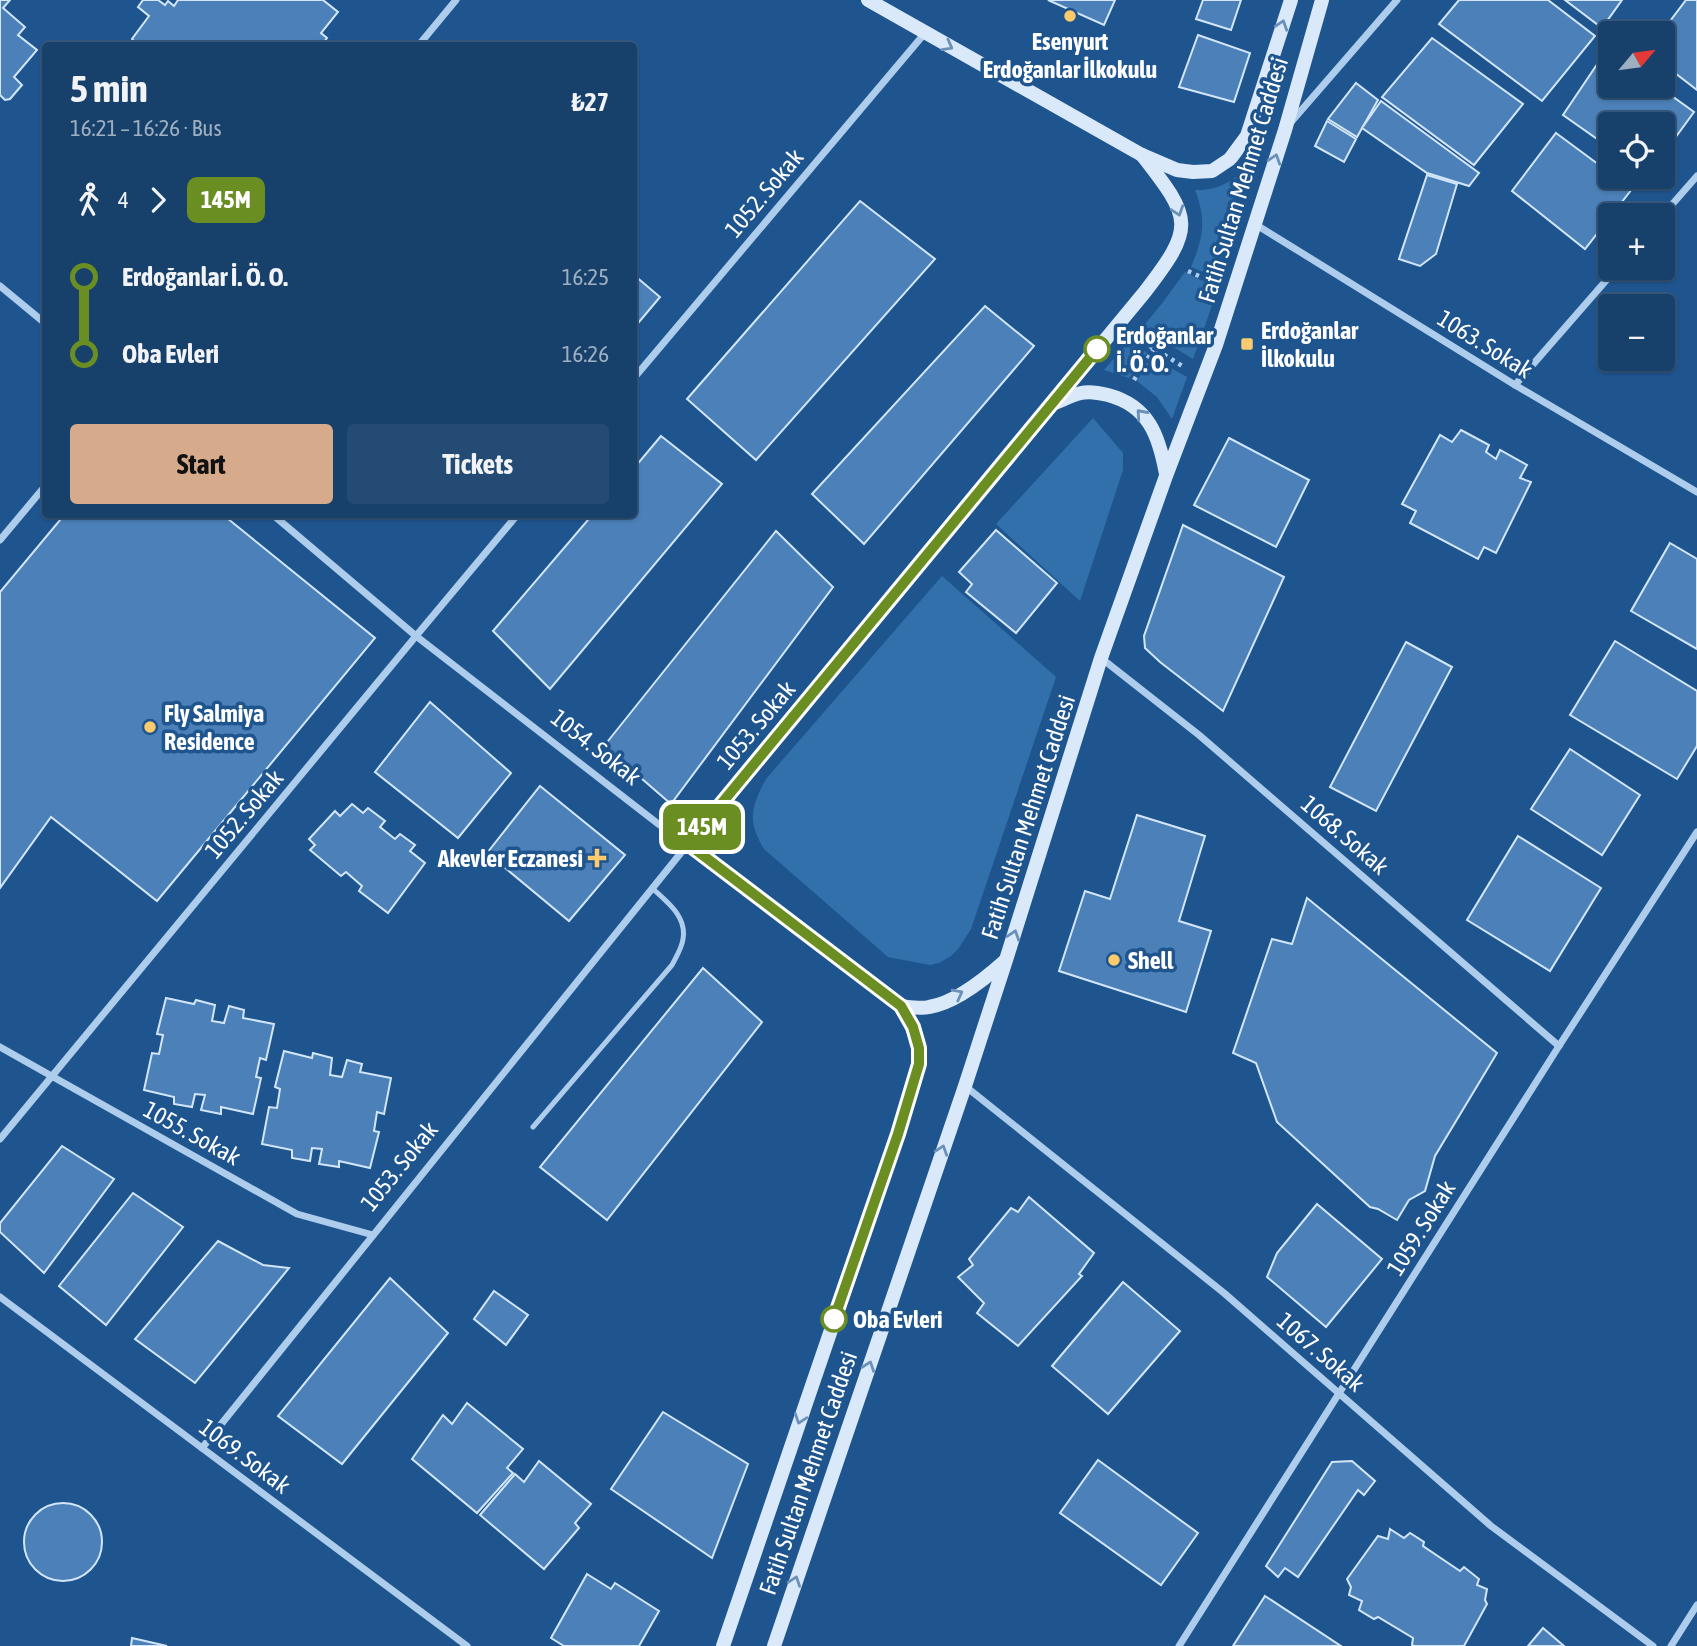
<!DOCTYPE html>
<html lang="en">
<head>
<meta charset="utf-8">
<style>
	body { margin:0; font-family:"Asap Condensed",sans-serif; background:#244b73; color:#f1f3f6; height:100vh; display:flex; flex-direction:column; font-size:26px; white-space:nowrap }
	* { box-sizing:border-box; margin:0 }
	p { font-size:23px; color:#9eafc1 }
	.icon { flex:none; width:38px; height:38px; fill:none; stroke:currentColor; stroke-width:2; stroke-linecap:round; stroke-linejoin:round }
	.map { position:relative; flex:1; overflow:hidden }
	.drawer { position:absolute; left:42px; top:42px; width:595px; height:476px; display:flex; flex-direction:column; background:#17406b; border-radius:7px; box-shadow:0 2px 5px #0004,0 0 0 2px #36597e }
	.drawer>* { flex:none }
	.badge { padding:0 14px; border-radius:10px; font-size:24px; line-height:46px }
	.needle { width:46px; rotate:61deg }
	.controls { position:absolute; left:1598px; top:21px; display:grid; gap:14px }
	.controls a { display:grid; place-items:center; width:77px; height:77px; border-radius:7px; background:#17406b; box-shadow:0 2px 5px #0004,0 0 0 2px #36597e; font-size:35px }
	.map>.badge { position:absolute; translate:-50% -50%; box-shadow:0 0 0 4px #fff }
	.legs { display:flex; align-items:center; gap:10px; height:77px; padding:0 28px; font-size:23px }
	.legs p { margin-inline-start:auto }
	.summary { display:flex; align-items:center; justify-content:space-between; height:119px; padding:0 28px }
	h1 { font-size:38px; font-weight:700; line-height:52px }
	.cta { display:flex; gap:14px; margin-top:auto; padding:14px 28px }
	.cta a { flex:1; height:80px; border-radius:7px; background:#d6ab8b; color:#111; font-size:28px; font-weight:700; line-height:80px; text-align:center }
	.cta a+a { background:#244b73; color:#f1f3f6 }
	ul { padding:0 28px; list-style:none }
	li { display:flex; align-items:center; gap:24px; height:77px; font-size:26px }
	li i { display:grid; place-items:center; width:10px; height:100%; margin:0 9px; background:currentColor }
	li i::after { content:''; width:18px; height:18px; margin:-9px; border:5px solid; border-radius:50%; background:#17406b }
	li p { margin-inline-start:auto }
	li:first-child i { background:linear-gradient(#0000 50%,currentColor 0) }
	li:last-child i { background:linear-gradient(currentColor 50%,#0000 0) }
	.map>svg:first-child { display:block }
</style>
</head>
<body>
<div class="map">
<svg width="1697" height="1646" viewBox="0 0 1697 1646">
	<rect width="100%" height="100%" fill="#1f558f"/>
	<g fill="#3270ac">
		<path d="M1250 165 1217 278 1191 267C1203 238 1207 221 1195 190 1218 191 1235 180 1250 165Z"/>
		<path d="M1185 272 1218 289 1193 359 1142 328 1163 302Z"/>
		<path d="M1130 340 1147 353 1129 378 1104 370Z"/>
		<path d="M1151 357 1187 377 1172 419 1157 397 1137 381Z"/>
		<path d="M1093 418 1123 453V470L1080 601 996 524Z"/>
		<path d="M942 576 1056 677 971 929 958 949 951 956 939 963 930 965 888 957 764 849C747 821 751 807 766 779Z"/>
	</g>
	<g fill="#4b81b8" stroke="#d3e6f9" stroke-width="2">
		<path d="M0 0H10L3 8 25 27 18 35 37 50 14 77 22 85 10 99 5 100 0 95Z"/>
		<path d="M143 0H158L165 5 168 1 174 6 178 0H323L338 12 321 33 327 38 321 46H139L132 39 149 16 138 7Z"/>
		<path d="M1048 0H1115L1104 25Z"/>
		<path d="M1203 0H1241L1231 30 1196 19Z"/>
		<path d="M1459 0H1548L1595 36 1542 101 1439 24Z"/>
		<path d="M1565 0H1622L1602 28Z"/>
		<path d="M1686 0H1697V90L1662 63V33H1661Z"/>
		<path d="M1198 35 1250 53 1234 102 1179 87Z"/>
		<path d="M1432 38 1523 104 1474 165 1382 97Z"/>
		<path d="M1608 48 1610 50V86H1658L1694 112 1662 156V124H1610V148L1563 115Z"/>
		<path d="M1356 83 1378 100 1357 137 1328 119Z"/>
		<path d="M1381 101 1479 173 1469 186 1427 173 1362 128Z"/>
		<path d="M1327 121 1356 139 1344 162 1315 146Z"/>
		<path d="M1556 133 1610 173V177H1616L1632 189 1585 249 1512 191Z"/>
		<path d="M1427 175 1457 184 1436 254 1420 266 1399 259Z"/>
		<path d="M860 201 935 259 756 460 687 399Z"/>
		<path d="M634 275 660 297 634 328Z"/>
		<path d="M985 306 1034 346 864 544 812 494Z"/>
		<path d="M1461 430 1489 445 1486 452 1496 459 1500 450 1527 465 1520 478 1531 482 1496 553 1484 547 1478 559 1410 523 1416 511 1402 504 1440 435 1452 442Z"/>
		<path d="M661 436 722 484 550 689 493 631 593 514H634V468Z"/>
		<path d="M1229 438 1309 480 1276 547 1194 505Z"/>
		<path d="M65 514H222L375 638 157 901 51 817 0 888V592Z"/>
		<path d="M1183 525 1284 577 1223 711 1160 662 1145 648 1144 636Z"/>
		<path d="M996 530 1057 583 1016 633 966 592 972 584 959 572Z"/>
		<path d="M776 531 833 587 671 804 604 746Z"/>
		<path d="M1670 543 1697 559V649L1631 611Z"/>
		<path d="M1615 641 1697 691V746L1677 779 1570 715Z"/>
		<path d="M1406 642 1452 667 1376 811 1330 787Z"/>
		<path d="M430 702 511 773 458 838 375 772Z"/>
		<path d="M1570 749 1640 795 1602 855 1531 809Z"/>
		<path d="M540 786 625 855 569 921 487 853Z"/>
		<path d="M352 804 363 813 368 808 385 821 380 827 395 839 400 834 415 845 410 851 425 863 388 913 359 891 362 886 346 872 341 876 310 850 315 845 309 839 335 811 340 816Z"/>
		<path d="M1137 815 1205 836 1179 921 1211 931 1186 1012 1059 971 1085 891 1110 899Z"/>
		<path d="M1518 836 1601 888 1550 971 1467 920Z"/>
		<path d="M1307 898 1497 1053 1435 1156 1425 1191 1409 1200 1397 1220 1378 1209 1370 1207 1277 1122 1256 1063 1233 1053 1272 939 1292 944Z"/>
		<path d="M703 968 762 1022 607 1220 540 1167Z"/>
		<path d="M166 998 194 1004 196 1000 215 1005 212 1021 224 1023 229 1006 244 1010 243 1018 274 1024 266 1060 260 1058 256 1077 261 1078 253 1114 221 1107V1114L201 1110 205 1095 195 1094 192 1107 174 1104V1097L144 1090 152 1053 159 1054 163 1035 157 1034Z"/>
		<path d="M284 1051 312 1058 313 1053 332 1058 330 1075 342 1077 347 1060 362 1064 360 1072 391 1078 384 1114 377 1112 374 1131 379 1132 370 1168 339 1161V1167L319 1164 322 1149 312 1148 310 1161 292 1158V1150L262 1144 269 1107 277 1108 280 1089 275 1087Z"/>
		<path d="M62 1146 114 1179 44 1273 0 1232V1223Z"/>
		<path d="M133 1193 183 1227 106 1325 59 1286Z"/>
		<path d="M1029 1197 1094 1253 1079 1274 1082 1276 1018 1346 977 1313 984 1303 958 1277 973 1265 969 1259 1011 1208 1018 1212Z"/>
		<path d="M1317 1204 1382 1259 1326 1327 1267 1277 1277 1253Z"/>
		<path d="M218 1241 263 1265 289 1268 195 1383 135 1339Z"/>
		<path d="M390 1278 448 1333 342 1464 278 1416Z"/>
		<path d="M1123 1282 1180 1331 1108 1414 1052 1366Z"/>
		<path d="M494 1291 528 1315 506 1345 474 1319Z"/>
		<path d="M467 1403 523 1449 507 1468 513 1473 477 1513 412 1459 443 1415 452 1424Z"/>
		<path d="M663 1412 748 1464 712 1558 611 1489Z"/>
		<path d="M1098 1460 1198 1533 1161 1585 1060 1513Z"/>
		<path d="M539 1461 591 1504 575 1523 579 1528 544 1569 480 1515 515 1474 524 1482Z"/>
		<path d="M1352 1461 1375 1481 1364 1495 1358 1490 1298 1577 1285 1568 1278 1577 1266 1566 1332 1462Z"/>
		<circle cx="63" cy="1542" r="39"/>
		<path d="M1390 1529 1404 1538 1410 1533 1424 1542 1423 1546 1460 1571 1464 1567 1479 1579 1477 1585 1487 1589 1485 1600 1487 1604 1464 1646H1414L1412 1645 1413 1638 1378 1617 1374 1619 1359 1610 1362 1601 1349 1595 1351 1587 1347 1579 1378 1536 1388 1539Z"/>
		<path d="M587 1574 611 1589 615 1583 659 1611 639 1646H564L551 1638Z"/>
		<path d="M1265 1596 1341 1646H1233Z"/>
		<path d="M1543 1628 1564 1646H1528Z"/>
		<path d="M132 1638 167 1646H131Z"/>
	</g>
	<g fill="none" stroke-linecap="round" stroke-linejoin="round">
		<g stroke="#aecded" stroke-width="4.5" stroke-dasharray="3.5 5" stroke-linecap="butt">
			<path d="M1188 271 1212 282"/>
			<path d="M1135 337 1184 367"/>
			<path d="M1134 380 1153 350"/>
		</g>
		<path stroke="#aecded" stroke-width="5" d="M533 1127 672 965C676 957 682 948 683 939 687 916 667 902 652 888"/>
		<g stroke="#aecded" stroke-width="7">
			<path d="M418 46 456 0"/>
			<path d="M1292 121 1397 0"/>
			<path d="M1662 216 1697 176"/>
			<path d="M1255 224 1515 385 1697 492"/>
			<path d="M0 286 46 324"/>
			<path d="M634 378 925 33"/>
			<path d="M1515 385 1617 268"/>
			<path d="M0 540 46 485"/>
			<path d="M1101 658 1199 735 1559 1046"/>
			<path d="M0 1047 297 1214 373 1235"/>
			<path d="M965 1086 1224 1293 1491 1526 1653 1646"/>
			<path d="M0 1139 416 636 518 514"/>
			<path d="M0 1297 467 1646"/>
			<path d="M202 1448 688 844 657 823 416 636 272 514"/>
			<path d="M1179 1646 1559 1046 1697 832"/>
			<path d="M1671 1646 1697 1605"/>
		</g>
		<g stroke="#dae9f9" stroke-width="14">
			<path d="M868 0 1142 155 1177 170 1193 172 1212 171 1230 159 1247 136 1291 0"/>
			<path d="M1055 403C1063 400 1072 395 1081 393 1089 391 1100 393 1108 395 1149 406 1159 436 1166 474"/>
			<path d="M901 1006C910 1007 921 1009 929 1007 955 1003 986 978 1005 961"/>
			<path d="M723 1646 898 1134C904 1112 922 1068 919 1047 917 1033 908 1019 901 1006L688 844 1144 293C1195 227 1193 220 1142 155"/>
			<path d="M774 1646 965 1086 1006 960 1101 658 1166 476 1216 345 1285 130 1322 0"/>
		</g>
	</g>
	<defs><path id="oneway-chevron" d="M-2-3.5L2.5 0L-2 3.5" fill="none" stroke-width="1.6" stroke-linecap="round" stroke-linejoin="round" transform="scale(1.75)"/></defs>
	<g stroke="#6a90b9">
		<use href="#oneway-chevron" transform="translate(1282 25) rotate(-72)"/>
		<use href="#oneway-chevron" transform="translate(948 46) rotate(29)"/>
		<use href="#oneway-chevron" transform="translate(1275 159) rotate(-72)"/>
		<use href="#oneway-chevron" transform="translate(1178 211) rotate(72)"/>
		<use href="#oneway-chevron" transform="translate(1141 414) rotate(-132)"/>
		<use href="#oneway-chevron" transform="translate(1014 935) rotate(-72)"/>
		<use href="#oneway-chevron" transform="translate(958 994) rotate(-28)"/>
		<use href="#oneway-chevron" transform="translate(942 1150) rotate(-71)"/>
		<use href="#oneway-chevron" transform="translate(869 1366) rotate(-71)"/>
		<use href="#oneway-chevron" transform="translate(800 1419) rotate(109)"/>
		<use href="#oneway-chevron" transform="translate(795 1581) rotate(-71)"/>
	</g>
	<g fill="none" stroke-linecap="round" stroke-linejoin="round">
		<g stroke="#fff" stroke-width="16">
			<path id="line-1" d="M834 1319 898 1134 919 1064V1048L913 1027 901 1006 688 844 1097 349"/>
		</g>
		<use href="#line-1" stroke="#6b8e23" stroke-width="10"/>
	</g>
	<g fill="#fbcb6d" stroke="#1f558f" stroke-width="2.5">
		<circle cx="1070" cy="16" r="7"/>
		<rect x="1240" y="337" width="14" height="14" rx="3.5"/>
		<circle cx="150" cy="727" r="7"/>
		<path d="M593.5 847.5h7v7h7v7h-7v7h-7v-7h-7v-7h7z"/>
		<circle cx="1114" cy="960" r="7"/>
	</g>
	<g fill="#fff" stroke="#6b8e23" stroke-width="3.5">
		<circle cx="1097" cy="349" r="12"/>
		<circle cx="834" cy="1319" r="12"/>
	</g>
	<g text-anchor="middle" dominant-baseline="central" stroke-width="7" stroke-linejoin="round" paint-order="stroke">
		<g font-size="24" font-weight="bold" fill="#fff" stroke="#1f558f" text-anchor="start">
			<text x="1070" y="41" text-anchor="middle">Esenyurt<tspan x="1070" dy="28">Erdoğanlar İlkokulu</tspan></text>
			<text x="1261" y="330">Erdoğanlar<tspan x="1261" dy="28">İlkokulu</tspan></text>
			<text x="164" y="713">Fly Salmiya<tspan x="164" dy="28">Residence</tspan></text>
			<text x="583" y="858" text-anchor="end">Akevler Eczanesi</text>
			<text x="1128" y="960">Shell</text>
		</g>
		<g font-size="24" fill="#fff" stroke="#1f558f">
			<text transform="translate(1243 180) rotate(-73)">Fatih Sultan Mehmet Caddesi</text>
			<text transform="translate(764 193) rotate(-50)">1052. Sokak</text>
			<text transform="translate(1485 344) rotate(32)">1063. Sokak</text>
			<text transform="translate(756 725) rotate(-50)">1053. Sokak</text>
			<text transform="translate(596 747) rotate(38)">1054. Sokak</text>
			<text transform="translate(244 814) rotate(-50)">1052. Sokak</text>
			<text transform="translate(1028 817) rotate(-72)">Fatih Sultan Mehmet Caddesi</text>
			<text transform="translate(1345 835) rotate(41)">1068. Sokak</text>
			<text transform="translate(192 1133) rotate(29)">1055. Sokak</text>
			<text transform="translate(399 1166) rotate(-51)">1053. Sokak</text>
			<text transform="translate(1421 1228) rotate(-58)">1059. Sokak</text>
			<text transform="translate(1321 1352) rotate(41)">1067. Sokak</text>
			<text transform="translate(245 1456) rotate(37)">1069. Sokak</text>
			<text transform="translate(808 1473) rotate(-71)">Fatih Sultan Mehmet Caddesi</text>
		</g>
		<g font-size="24" font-weight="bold" fill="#fff" stroke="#1f558f" text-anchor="start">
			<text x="1116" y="335">Erdoğanlar<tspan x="1116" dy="28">İ. Ö. O.</tspan></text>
			<text x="853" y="1319">Oba Evleri</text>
		</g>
	</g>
</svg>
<div class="controls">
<a><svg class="needle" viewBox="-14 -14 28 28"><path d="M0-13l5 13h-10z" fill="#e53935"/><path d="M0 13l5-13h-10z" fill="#9eafc1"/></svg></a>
<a><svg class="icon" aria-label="locate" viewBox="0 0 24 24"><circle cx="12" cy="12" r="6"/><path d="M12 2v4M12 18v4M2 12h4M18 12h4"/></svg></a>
<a>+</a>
<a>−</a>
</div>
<b class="badge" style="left:702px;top:827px;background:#6b8e23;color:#fff">145M</b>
<section class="drawer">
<div class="summary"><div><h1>5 min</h1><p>16:21 – 16:26 · Bus</p></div><b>₺27</b></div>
<div class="legs"><svg class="icon" aria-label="walk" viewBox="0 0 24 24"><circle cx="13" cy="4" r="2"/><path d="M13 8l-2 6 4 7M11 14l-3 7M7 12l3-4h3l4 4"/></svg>4<svg class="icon" aria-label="forward" viewBox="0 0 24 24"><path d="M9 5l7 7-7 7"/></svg><b class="badge" style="background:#6b8e23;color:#fff">145M</b></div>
<ul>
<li><i style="color:#6b8e23"></i><b>Erdoğanlar İ. Ö. O.</b><p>16:25</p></li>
<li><i style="color:#6b8e23"></i><b>Oba Evleri</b><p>16:26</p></li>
</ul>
<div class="cta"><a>Start</a><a>Tickets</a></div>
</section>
</div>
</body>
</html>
